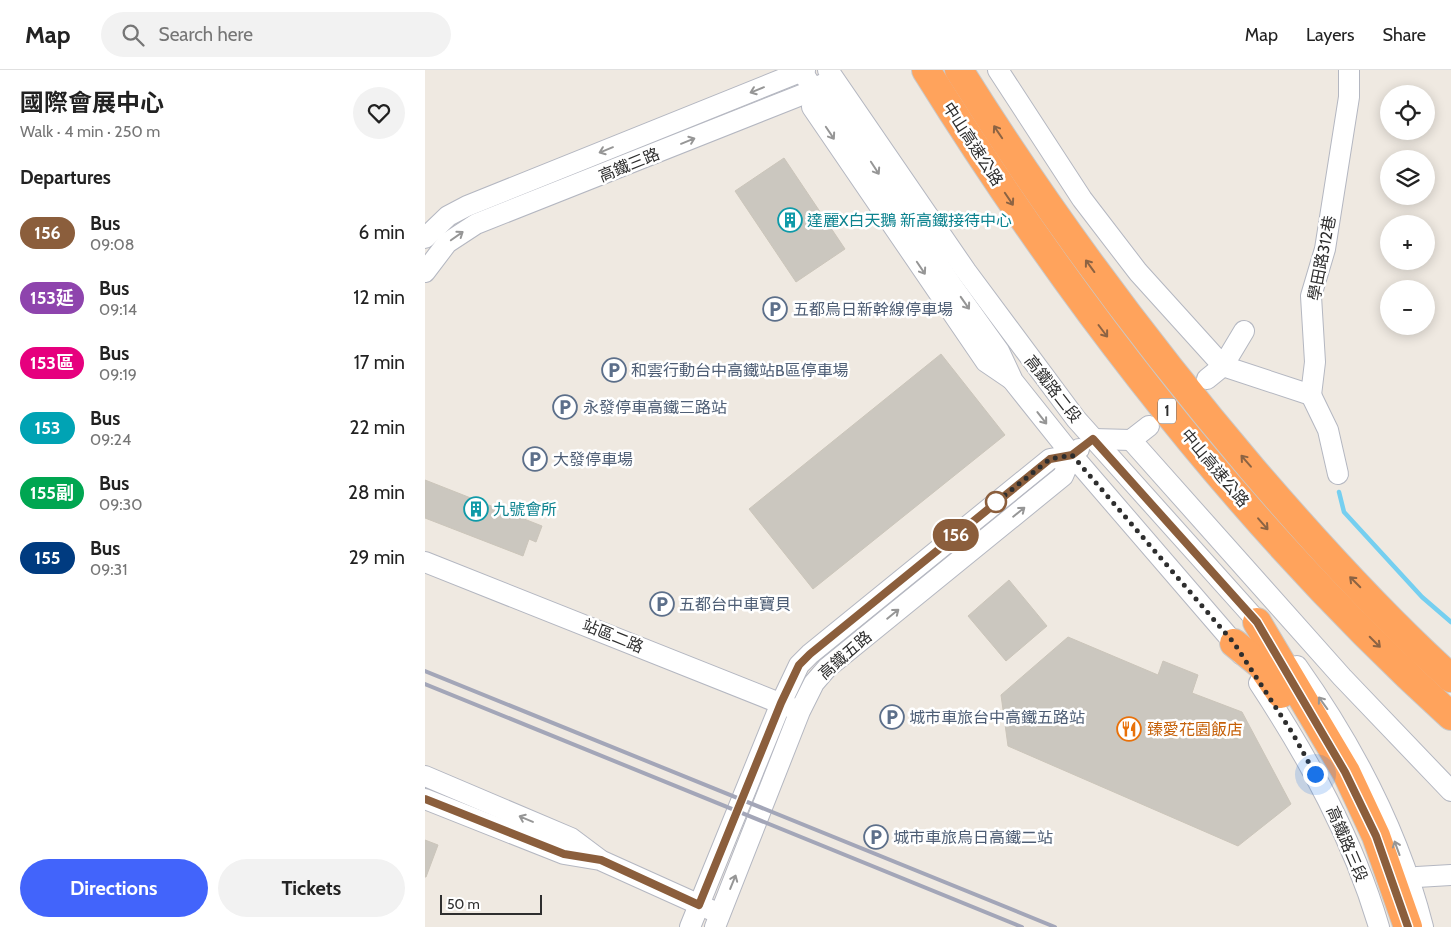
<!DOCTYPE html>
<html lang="en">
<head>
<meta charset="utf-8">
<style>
	body { margin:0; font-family:Cabin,"Noto Sans TC",sans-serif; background:#f2f2f2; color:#222; height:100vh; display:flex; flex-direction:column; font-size:19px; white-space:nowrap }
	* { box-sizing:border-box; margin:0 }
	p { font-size:16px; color:#767676 }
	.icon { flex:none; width:28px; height:28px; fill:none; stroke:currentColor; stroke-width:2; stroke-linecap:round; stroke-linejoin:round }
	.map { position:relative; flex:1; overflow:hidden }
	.panel { display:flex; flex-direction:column; background:#fff; width:425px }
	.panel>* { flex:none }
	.badge { padding:0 10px; border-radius:16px; font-size:18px; line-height:32px }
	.buttons { position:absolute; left:955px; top:15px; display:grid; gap:10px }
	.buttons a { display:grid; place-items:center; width:55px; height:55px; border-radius:50%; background:#fff; box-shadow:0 2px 12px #0003; font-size:25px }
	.scale { position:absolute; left:15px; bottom:12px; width:102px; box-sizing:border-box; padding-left:5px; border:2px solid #2e2e2e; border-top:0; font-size:14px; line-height:18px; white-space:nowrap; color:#2e2e2e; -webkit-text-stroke:4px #fff; paint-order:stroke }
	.you { position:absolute; width:25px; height:25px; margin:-12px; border:4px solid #fff; border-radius:50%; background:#1a73e8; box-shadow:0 0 0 8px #1a73e833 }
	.map>.badge { position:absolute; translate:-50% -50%; box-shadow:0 0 0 2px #fff }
	h2 { padding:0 20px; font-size:19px; line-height:45px }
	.round { display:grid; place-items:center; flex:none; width:52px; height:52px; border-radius:26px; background:#f2f2f2 }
	.overview { display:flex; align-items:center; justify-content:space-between; height:85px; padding:0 20px }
	h1 { font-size:24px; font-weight:700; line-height:38px }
	.action { display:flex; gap:10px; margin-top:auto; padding:10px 20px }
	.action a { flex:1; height:58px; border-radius:30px; background:#4264fb; color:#fff; font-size:20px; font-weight:700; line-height:58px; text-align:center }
	.action a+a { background:#f2f2f2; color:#222 }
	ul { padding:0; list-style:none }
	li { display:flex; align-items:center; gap:15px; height:65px; padding:0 20px }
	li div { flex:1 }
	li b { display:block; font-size:19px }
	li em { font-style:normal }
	li .badge { min-width:55px; font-weight:700; text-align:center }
	header { display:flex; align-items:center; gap:30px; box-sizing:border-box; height:70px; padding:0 25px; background:#fff; border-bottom:1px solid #e0e0e0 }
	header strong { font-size:24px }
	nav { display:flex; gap:28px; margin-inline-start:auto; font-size:18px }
	.search { width:350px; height:45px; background:#f2f2f2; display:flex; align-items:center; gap:12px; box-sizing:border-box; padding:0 18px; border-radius:28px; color:#767676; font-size:19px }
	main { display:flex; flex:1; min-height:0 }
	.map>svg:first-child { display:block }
</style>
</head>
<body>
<header>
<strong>Map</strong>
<div class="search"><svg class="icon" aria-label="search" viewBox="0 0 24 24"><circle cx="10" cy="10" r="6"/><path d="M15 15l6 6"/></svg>Search here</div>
<nav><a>Map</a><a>Layers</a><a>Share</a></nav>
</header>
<main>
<section class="panel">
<div class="overview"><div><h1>國際會展中心</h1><p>Walk · 4 min · 250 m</p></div><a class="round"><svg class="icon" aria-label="heart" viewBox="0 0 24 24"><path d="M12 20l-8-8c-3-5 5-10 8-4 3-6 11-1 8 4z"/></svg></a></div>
<h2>Departures</h2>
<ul>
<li><span class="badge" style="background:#8b5e3c;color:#fff">156</span><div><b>Bus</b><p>09:08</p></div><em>6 min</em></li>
<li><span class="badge" style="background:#8e44ad;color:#fff">153延</span><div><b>Bus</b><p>09:14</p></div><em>12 min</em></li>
<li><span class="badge" style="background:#e6007e;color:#fff">153區</span><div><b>Bus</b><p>09:19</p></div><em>17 min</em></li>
<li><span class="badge" style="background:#00a3b4;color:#fff">153</span><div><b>Bus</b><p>09:24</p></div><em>22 min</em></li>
<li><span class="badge" style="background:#00a651;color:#fff">155副</span><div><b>Bus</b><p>09:30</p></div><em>28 min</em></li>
<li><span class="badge" style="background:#003b80;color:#fff">155</span><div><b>Bus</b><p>09:31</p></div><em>29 min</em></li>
</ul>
<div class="action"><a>Directions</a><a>Tickets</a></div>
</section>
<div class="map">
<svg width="1026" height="857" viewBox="0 0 1026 857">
	<rect width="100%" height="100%" fill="#efe9e1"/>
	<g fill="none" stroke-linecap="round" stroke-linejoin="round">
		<path stroke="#75cff0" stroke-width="4.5" d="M914 422 919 442 997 527 1026 552"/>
	</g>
	<g fill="#cbc7bf" stroke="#cbc5ba">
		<path d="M359 88 420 179 371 212 310 121Z"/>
		<path d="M516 284 580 365 388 519 324 439Z"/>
		<path d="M0 410 117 456 111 472 104 469 98 486 0 448Z"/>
		<path d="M584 510 622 556 581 591 543 546Z"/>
		<path d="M643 567 733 605 738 591 773 605 767 623 817 642 866 734 813 776 583 676 576 625Z"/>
		<path d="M0 770 13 775 1 807H0Z"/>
	</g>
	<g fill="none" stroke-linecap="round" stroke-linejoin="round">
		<g stroke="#b4b7c1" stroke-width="22">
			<g id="minor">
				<path d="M376 0 389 20 403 27 526 214 574 281 588 311 647 385 809 573 816 584"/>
				<path d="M403 0 541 201 651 349 841 561"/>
				<path d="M573 0 657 129 713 202 798 296 819 261"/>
				<path d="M389 20 387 37 561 292 586 309"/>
				<path d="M0 168 23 146 42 136 380 0"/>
				<path d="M0 202 22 173 51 154 389 20 398 14"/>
				<path d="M782 309 798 296 886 325 890 292 886 226 900 179 924 27V0"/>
				<path d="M886 325 903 360 913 404"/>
				<path d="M668 369 706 370 724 356"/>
				<path d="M706 370 917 607 1026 721"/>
				<path d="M0 492 367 638"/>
				<path d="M872 596C928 675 974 762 998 857"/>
				<path d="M834 613C884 689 928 769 954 857"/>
				<path d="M0 706 146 768 174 789"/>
				<path d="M0 729 139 784 175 790 286 840"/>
				<path d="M992 807 1026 805"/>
				<path d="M265 857 356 633 374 595 385 584 625 389 647 385 654 379"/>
				<path d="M290 857 375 641 389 613 402 598 638 406 647 385"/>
			</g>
		</g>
		<g stroke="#c9c9c9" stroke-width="30">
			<g id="highway">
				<path d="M501 0C648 236 820 458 1026 646"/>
				<path d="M534 0C622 141 720 273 828 400 890 472 955 544 1026 608"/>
				<path d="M832 552 921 702 951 766 983 857"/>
				<path d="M809 573 836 595 856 624"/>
			</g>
		</g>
		<use href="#minor" stroke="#fff" stroke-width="20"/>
		<use href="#highway" stroke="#ffa35c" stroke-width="28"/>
		<g stroke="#a3a6b8" stroke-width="4">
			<path d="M0 601 630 857"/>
			<path d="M0 614 597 857"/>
		</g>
	</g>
	<defs><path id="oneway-shaft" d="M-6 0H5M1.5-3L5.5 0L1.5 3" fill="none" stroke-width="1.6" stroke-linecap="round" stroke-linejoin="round" transform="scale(1.25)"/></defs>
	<g stroke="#969696">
		<use href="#oneway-shaft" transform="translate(332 20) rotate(158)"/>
		<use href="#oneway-shaft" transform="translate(405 63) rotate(56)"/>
		<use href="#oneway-shaft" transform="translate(263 71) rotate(-22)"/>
		<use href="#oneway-shaft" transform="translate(181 80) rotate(158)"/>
		<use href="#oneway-shaft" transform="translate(450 98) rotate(57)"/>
		<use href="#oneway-shaft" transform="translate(32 166) rotate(-35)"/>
		<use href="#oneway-shaft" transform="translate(496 198) rotate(56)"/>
		<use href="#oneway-shaft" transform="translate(540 233) rotate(55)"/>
		<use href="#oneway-shaft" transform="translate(617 348) rotate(52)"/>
		<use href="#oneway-shaft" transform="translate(594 442) rotate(-39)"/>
		<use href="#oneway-shaft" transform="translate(468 544) rotate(-39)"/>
		<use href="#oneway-shaft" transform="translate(898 633) rotate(-126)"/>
		<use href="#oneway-shaft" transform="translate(101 749) rotate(-157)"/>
		<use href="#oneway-shaft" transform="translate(972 778) rotate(-110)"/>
		<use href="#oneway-shaft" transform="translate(308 812) rotate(-68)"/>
	</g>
	<g stroke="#8c6343">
		<use href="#oneway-shaft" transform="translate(573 62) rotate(-124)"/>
		<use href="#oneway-shaft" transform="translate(584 129) rotate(56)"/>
		<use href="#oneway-shaft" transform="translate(665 196) rotate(-126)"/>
		<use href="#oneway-shaft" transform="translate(678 261) rotate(53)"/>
		<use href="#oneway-shaft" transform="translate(821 391) rotate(-131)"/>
		<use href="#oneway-shaft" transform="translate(838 454) rotate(49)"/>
		<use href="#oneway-shaft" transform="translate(930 512) rotate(-135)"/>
		<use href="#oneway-shaft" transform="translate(950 572) rotate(45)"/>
	</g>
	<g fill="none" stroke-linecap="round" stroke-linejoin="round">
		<g stroke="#fff" stroke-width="11">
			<path id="line" d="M0 729 139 784 176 790 274 835 356 633 374 595 385 584 625 389 647 385 668 369 832 552 920 702 951 766 983 857"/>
		</g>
		<use href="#line" stroke="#8b5e3c" stroke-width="8"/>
		<path stroke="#2e2e2e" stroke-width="5" stroke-dasharray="0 9" d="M571 432 565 437 625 389 647 385 809 573 868 664 890 704"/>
	</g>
	<defs>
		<g id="building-ring" transform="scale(1.25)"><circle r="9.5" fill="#fff" stroke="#0f9aa8" stroke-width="1.5"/><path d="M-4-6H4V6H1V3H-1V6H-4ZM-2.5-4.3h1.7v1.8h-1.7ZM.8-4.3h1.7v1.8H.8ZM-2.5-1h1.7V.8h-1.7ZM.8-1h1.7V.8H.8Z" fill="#0f9aa8"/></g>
		<g id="parking-ring" transform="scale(1.25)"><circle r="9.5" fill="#fff" stroke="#5c6f8a" stroke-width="1.5"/><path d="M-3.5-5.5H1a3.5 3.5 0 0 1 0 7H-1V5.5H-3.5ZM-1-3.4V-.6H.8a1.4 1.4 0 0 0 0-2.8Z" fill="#5c6f8a"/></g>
		<g id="restaurant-ring" transform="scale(1.25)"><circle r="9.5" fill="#fff" stroke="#e8710a" stroke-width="1.5"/><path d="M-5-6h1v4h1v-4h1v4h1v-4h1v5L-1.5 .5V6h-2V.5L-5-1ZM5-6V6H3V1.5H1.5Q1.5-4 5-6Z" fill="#e8710a"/></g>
	</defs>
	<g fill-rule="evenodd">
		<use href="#building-ring" x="365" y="150"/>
		<use href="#parking-ring" x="350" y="239"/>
		<use href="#parking-ring" x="189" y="300"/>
		<use href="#parking-ring" x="140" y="337"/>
		<use href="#parking-ring" x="110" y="389"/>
		<use href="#building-ring" x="51" y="439"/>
		<use href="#parking-ring" x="237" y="534"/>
		<use href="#parking-ring" x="467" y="647"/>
		<use href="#restaurant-ring" x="704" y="659"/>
		<use href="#parking-ring" x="451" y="767"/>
	</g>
	<circle fill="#fff" stroke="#8b5e3c" stroke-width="2.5" cx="571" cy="432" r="10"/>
	<g text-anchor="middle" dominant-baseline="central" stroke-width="5" stroke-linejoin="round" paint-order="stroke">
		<rect fill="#fff" stroke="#6d6d6d" stroke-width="1" x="733" y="328.5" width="18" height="25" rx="4"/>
		<g font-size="15" font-weight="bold" fill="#2e2e2e">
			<text x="742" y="341">1</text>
		</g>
		<g font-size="16" fill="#2e2e2e" stroke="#fff">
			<text transform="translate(548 74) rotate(57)">中山高速公路</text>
			<text transform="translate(204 95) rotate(-22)">高鐵三路</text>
			<text transform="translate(897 188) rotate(-79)">學田路312巷</text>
			<text transform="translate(628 319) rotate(52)">高鐵路二段</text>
			<text transform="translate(790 398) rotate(50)">中山高速公路</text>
			<text transform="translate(188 566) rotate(22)">站區二路</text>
			<text transform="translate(420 585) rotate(-41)">高鐵五路</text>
			<text transform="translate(922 774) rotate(67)">高鐵路三段</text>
		</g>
		<g font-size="16" fill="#0d838f" stroke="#fff" text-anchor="start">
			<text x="382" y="150">達麗X白天鵝 新高鐵接待中心</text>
			<text x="68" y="439">九號會所</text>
		</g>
		<g font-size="16" fill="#4e5e75" stroke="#fff" text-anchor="start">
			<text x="368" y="239">五都烏日新幹線停車場</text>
			<text x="206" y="300">和雲行動台中高鐵站B區停車場</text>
			<text x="158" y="337">永發停車高鐵三路站</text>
			<text x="128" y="389">大發停車場</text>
			<text x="254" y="534">五都台中車寶貝</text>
			<text x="484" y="647">城市車旅台中高鐵五路站</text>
			<text x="468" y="767">城市車旅烏日高鐵二站</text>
		</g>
		<g font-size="16" fill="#c56008" stroke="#fff" text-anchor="start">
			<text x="722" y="659">臻愛花園飯店</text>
		</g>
	</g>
</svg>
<div class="buttons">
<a><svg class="icon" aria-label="locate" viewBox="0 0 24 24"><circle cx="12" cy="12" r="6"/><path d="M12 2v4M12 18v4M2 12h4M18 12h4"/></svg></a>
<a><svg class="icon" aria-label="layers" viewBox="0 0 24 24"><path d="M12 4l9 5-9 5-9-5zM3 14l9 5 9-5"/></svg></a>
<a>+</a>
<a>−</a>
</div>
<div class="scale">50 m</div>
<div class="you" style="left:890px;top:704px"></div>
<b class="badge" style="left:531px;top:465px;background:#8b5e3c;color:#fff">156</b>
</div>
</main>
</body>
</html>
